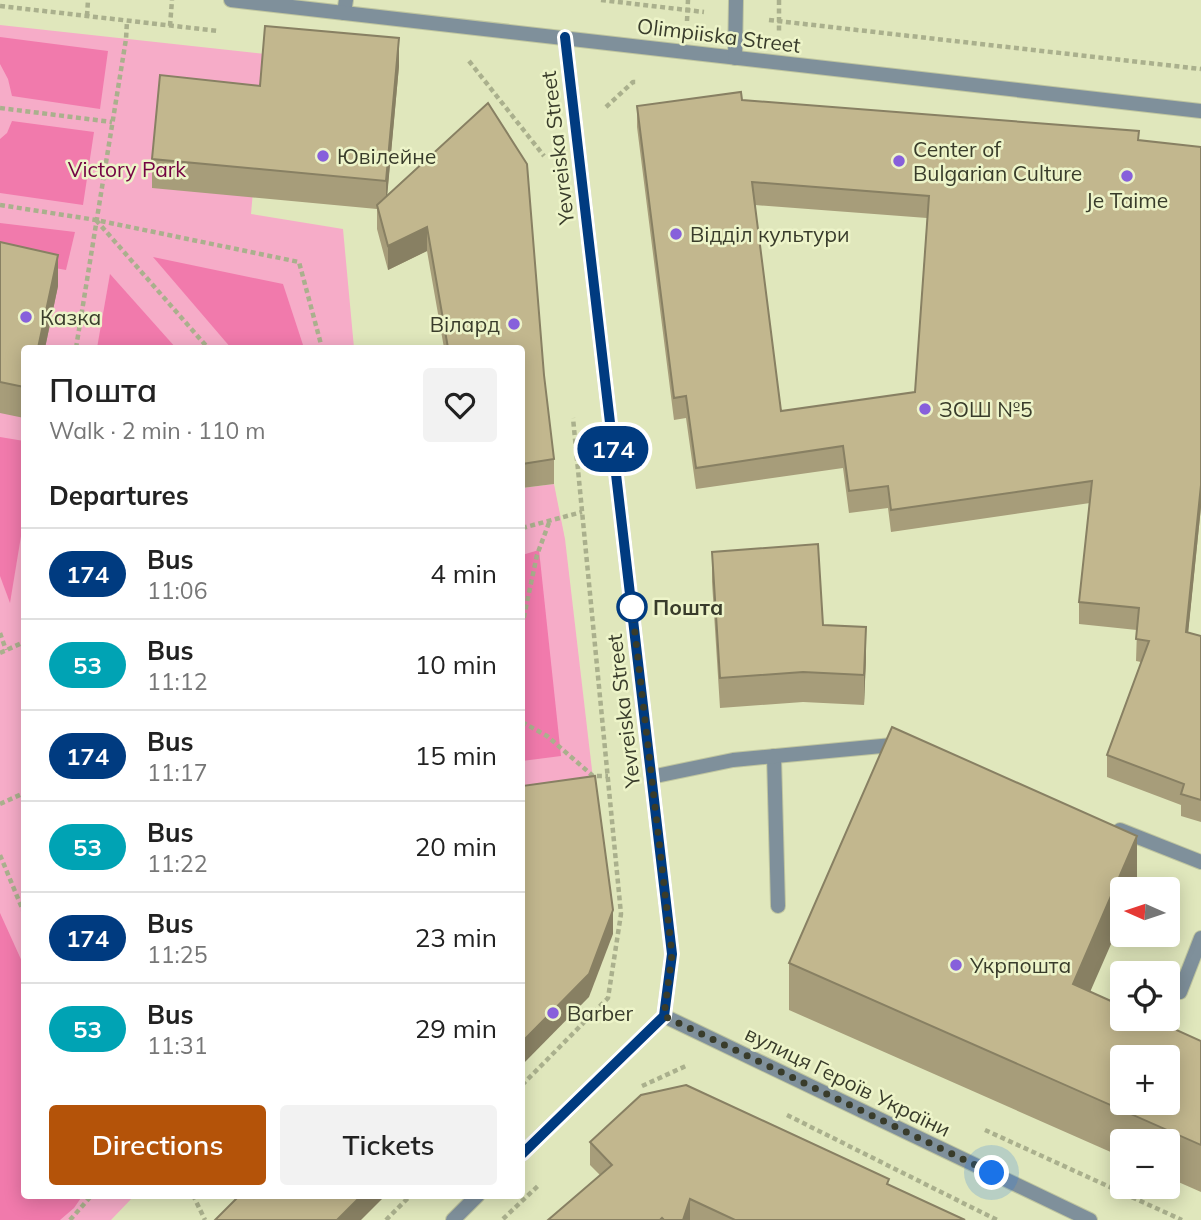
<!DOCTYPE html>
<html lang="en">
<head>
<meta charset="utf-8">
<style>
	body { margin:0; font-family:Mulish,sans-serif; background:#f2f2f2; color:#222; height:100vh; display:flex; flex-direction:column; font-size:26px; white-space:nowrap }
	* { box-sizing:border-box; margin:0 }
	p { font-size:23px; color:#767676 }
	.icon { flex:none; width:38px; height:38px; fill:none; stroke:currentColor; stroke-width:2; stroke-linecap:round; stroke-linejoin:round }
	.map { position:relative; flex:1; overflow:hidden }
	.side { position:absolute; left:21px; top:345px; width:504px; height:854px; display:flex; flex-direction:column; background:#fff; border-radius:7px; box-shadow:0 4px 18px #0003 }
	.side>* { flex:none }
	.badge { padding:0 14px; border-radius:23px; font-size:24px; line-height:46px }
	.needle { width:46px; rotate:273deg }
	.tools { position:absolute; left:1110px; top:877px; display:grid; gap:14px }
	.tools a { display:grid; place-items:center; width:70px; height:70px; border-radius:7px; background:#fff; box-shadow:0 4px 18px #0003; font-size:35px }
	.you { position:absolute; width:35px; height:35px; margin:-18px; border:5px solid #fff; border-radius:50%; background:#1a73e8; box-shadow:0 0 0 10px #1a73e833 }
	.map>.badge { position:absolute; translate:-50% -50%; box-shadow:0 0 0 4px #fff }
	h2 { padding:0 28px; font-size:26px; line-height:63px }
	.round { display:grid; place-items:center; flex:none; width:74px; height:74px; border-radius:7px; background:#f2f2f2 }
	.overview { display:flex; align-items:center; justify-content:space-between; height:119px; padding:0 28px }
	h1 { font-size:33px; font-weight:600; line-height:52px }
	.action { display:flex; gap:14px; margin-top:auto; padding:14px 28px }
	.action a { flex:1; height:80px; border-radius:7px; background:#b45309; color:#fff; font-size:28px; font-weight:600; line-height:80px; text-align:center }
	.action a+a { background:#f2f2f2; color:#222 }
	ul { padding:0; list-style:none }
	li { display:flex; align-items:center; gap:21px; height:91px; padding:0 28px; border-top:2px solid #e0e0e0 }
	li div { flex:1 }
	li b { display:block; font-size:26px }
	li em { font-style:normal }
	li .badge { min-width:77px; font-weight:700; text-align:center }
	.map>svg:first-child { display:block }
</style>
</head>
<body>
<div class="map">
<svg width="1201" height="1220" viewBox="0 0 1201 1220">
	<rect width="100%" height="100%" fill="#e0e7bc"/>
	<g fill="#f6acc8">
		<path d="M0 25 265 54 251 214 343 229 354 348H24V1195H135L111 1220H0Z"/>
		<path d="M554 484 565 539 594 787 522 797V488Z"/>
	</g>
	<g fill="#f17aac">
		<path d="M0 37 108 51 100 109 12 96 8 79 0 64Z"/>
		<path d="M12 121 94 132 83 205 0 193V139L7 133Z"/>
		<path d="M0 223 75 232 66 270 0 258Z"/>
		<path d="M153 257 283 284 304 348H231Z"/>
		<path d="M110 274 176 348H97Z"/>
		<path d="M0 437 24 441V518L10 603 0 576Z"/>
		<path d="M539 550 561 756 522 761V555Z"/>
		<path d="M0 913 24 966V1195H83L74 1208 60 1220H0Z"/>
	</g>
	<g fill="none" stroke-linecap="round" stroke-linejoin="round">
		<g stroke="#bfc59f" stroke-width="16">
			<g id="service">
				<path d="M344 13 346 0"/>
				<path d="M774 756 778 906"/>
				<path d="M651 777 733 760 903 744"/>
				<path d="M1120 830 1201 862"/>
				<path d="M1180 992 1201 938"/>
			</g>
		</g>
		<g stroke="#bfc59f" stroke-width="16">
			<g id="minor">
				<path d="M231 0 1201 111"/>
				<path d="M735 58 736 0"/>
				<path d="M664 1016 1090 1220"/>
				<path d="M522 1154 664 1016 672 954 565 37"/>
				<path d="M453 1220 478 1195"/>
			</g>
		</g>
		<g stroke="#aab08d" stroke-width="4.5" stroke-dasharray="5 3.5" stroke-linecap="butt">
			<path d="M601 0 704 12"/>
			<path d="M779 0V31"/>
			<path d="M0 6 218 31"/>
			<path d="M87 16 88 0"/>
			<path d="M769 20 1201 69"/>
			<path d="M687 21 688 0"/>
			<path d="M170 26 172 0"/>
			<path d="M469 61 544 156"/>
			<path d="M606 107 633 82H636"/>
			<path d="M0 108 112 122"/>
			<path d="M0 205 96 220 299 262 322 348"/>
			<path d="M96 220 208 348"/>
			<path d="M76 348 126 39 127 21"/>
			<path d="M522 528 582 512"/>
			<path d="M522 626 537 555 550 520"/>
			<path d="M0 633 6 650"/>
			<path d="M0 653 24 642"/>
			<path d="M522 722 547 736 593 776H608"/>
			<path d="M0 804 24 793"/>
			<path d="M0 855 24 913"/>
			<path d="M522 1085 608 998 621 914 573 418"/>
			<path d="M642 1086 688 1065"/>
			<path d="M787 1115 997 1220"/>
			<path d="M985 1130 1182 1220"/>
			<path d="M193 1195 205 1220"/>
			<path d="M503 1219 540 1184"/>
			<path d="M70 1220 92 1195"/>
			<path d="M386 1220 411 1195"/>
		</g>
		<use href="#service" stroke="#7f909b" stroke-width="14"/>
		<use href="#minor" stroke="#7f909b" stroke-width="14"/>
	</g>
	<g fill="#a79d7a" fill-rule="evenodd">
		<path d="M399 66 387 195 488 103 544 375 554 459V484L522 488V348H444L427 251 388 270 377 229V209L152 188V159L260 86Z"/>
		<path d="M742 100 1201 147V507L1188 632 1201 636V822L1181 816V805L1107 777V755L1141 662 1136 661 1137 630 1079 624V602L1090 503 891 532 888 508 849 513 843 468 696 489 686 418 674 420 637 127V106ZM755 205 927 218 915 392 781 411Z"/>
		<path d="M0 242 58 286 45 348H24V418L0 413Z"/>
		<path d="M712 552 823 625 866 657 864 705 803 702 720 708 712 582Z"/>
		<path d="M1137 883 1135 889H1122L1090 992 1201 1041V1192L1167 1177V1141H1122V1157L789 1010V963Z"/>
		<path d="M590 1142 889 1185 965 1220H548L600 1175 590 1165Z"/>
	</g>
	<g fill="#888063">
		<path d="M399 38V66L386 209V181Z"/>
		<path d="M427 227V251L388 270V246Z"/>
		<path d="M58 255V286L45 348H38Z"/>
		<path d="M1201 485V507L1186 654V632Z"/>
		<path d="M866 627V657L864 705V675Z"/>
		<path d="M1137 836V883L1135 889H1122V919L1073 1031V984Z"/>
		<path d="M613 910V934L589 997 522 1065V1042Z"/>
		<path d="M362 1195H384V1197L361 1220H337Z"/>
		<path d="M690 1199V1220H683Z"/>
	</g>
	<g fill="#c2b78e" stroke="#888063" stroke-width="2" fill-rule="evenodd">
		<path d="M265 26 399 38 386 181 152 159 160 75 260 86Z"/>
		<path d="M741 92 742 100 1139 131 1138 140 1201 147V485L1186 632 1201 636V800L1181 794 1184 784 1107 755 1149 641 1136 639 1139 608 1079 602 1092 481 891 510 888 486 849 491 843 446 696 468 686 396 674 398 637 106ZM752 182 929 196 915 392 781 411Z"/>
		<path d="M488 103 527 164 544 375 554 459 522 464V348H448L427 227 388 246 377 205Z"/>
		<path d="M0 242 58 255 38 348H24V387L0 382Z"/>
		<path d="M818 544 823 625 866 627 864 675 803 672 720 678 712 552Z"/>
		<path d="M892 727 1137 836 1073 984 1122 1006V1018H1150L1201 1041V1145L789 963ZM1122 1057H1167V1102H1122Z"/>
		<path d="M595 776 613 910 589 974 522 1042V786Z"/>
		<path d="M686 1085 889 1179 887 1184 965 1220H735L690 1199 683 1220H664L662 1218 660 1220H548L612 1165 590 1142 641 1095Z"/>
		<path d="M240 1195H362L337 1220H215Z"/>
	</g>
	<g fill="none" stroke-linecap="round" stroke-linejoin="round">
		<g stroke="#fff" stroke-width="16">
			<path id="line" d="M522 1154 664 1016 672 954 565 37"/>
		</g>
		<use href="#line" stroke="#003b80" stroke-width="10"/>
		<path stroke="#393c2b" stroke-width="7" stroke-dasharray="0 12.6" d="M632 607 672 954 664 1016 992 1173"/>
	</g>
	<g fill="#8760db" stroke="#edf4c9" stroke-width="2.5">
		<circle cx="323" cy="156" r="7"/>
		<circle cx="899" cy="161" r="7"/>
		<circle cx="1127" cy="176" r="7"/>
		<circle cx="676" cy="234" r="7"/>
		<circle cx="26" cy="317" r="7"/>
		<circle cx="514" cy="324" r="7"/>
		<circle cx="925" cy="409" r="7"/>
		<circle cx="956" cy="965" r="7"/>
		<circle cx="553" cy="1013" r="7"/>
	</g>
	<circle fill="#fff" stroke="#003b80" stroke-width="3.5" cx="632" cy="607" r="14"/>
	<g text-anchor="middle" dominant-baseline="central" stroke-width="5" stroke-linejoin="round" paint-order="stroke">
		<g font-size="21" fill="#393c2b" stroke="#edf4c9">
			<text transform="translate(719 35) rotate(7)">Olimpiiska Street</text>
			<text transform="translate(557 148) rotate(-97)">Yevreiska Street</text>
			<text transform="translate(623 711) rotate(-97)">Yevreiska Street</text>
			<text transform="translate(848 1081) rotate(26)">вулиця Героїв України</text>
		</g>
		<g font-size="21" fill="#393c2b" stroke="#edf4c9" text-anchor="start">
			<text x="913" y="149">Center of<tspan x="913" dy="24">Bulgarian Culture</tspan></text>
			<text x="337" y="156">Ювілейне</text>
			<text x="1127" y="200" text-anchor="middle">Je Taime</text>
			<text x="690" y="234">Відділ культури</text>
			<text x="40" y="317">Казка</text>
			<text x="500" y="324" text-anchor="end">Вілард</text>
			<text x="939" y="409">ЗОШ №5</text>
			<text x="970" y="965">Укрпошта</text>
			<text x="567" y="1013">Barber</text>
		</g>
		<g font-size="21" fill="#740343" stroke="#edf4c9">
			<text x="127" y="169">Victory Park</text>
		</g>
		<g font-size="21" font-weight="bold" fill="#393c2b" stroke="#edf4c9" text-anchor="start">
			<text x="653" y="607">Пошта</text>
		</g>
	</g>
</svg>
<div class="tools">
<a><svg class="needle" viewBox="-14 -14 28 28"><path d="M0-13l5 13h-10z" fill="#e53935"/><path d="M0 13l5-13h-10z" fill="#767676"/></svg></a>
<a><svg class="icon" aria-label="locate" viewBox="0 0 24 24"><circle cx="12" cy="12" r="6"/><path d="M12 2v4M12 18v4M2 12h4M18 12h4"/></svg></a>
<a>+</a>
<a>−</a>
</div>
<div class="you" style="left:992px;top:1173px"></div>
<b class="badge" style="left:613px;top:449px;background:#003b80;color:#fff">174</b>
<section class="side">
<div class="overview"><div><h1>Пошта</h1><p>Walk · 2 min · 110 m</p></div><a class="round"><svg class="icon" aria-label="heart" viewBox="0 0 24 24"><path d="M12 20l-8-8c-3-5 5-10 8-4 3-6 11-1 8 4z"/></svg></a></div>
<h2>Departures</h2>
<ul>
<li><span class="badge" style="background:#003b80;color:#fff">174</span><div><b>Bus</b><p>11:06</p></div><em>4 min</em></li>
<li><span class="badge" style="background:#00a3b4;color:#fff">53</span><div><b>Bus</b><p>11:12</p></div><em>10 min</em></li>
<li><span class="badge" style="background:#003b80;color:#fff">174</span><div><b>Bus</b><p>11:17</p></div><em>15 min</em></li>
<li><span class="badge" style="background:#00a3b4;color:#fff">53</span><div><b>Bus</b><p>11:22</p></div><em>20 min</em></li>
<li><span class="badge" style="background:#003b80;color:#fff">174</span><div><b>Bus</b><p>11:25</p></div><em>23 min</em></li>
<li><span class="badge" style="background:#00a3b4;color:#fff">53</span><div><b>Bus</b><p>11:31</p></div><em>29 min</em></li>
</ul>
<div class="action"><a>Directions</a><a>Tickets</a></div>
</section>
</div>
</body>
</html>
